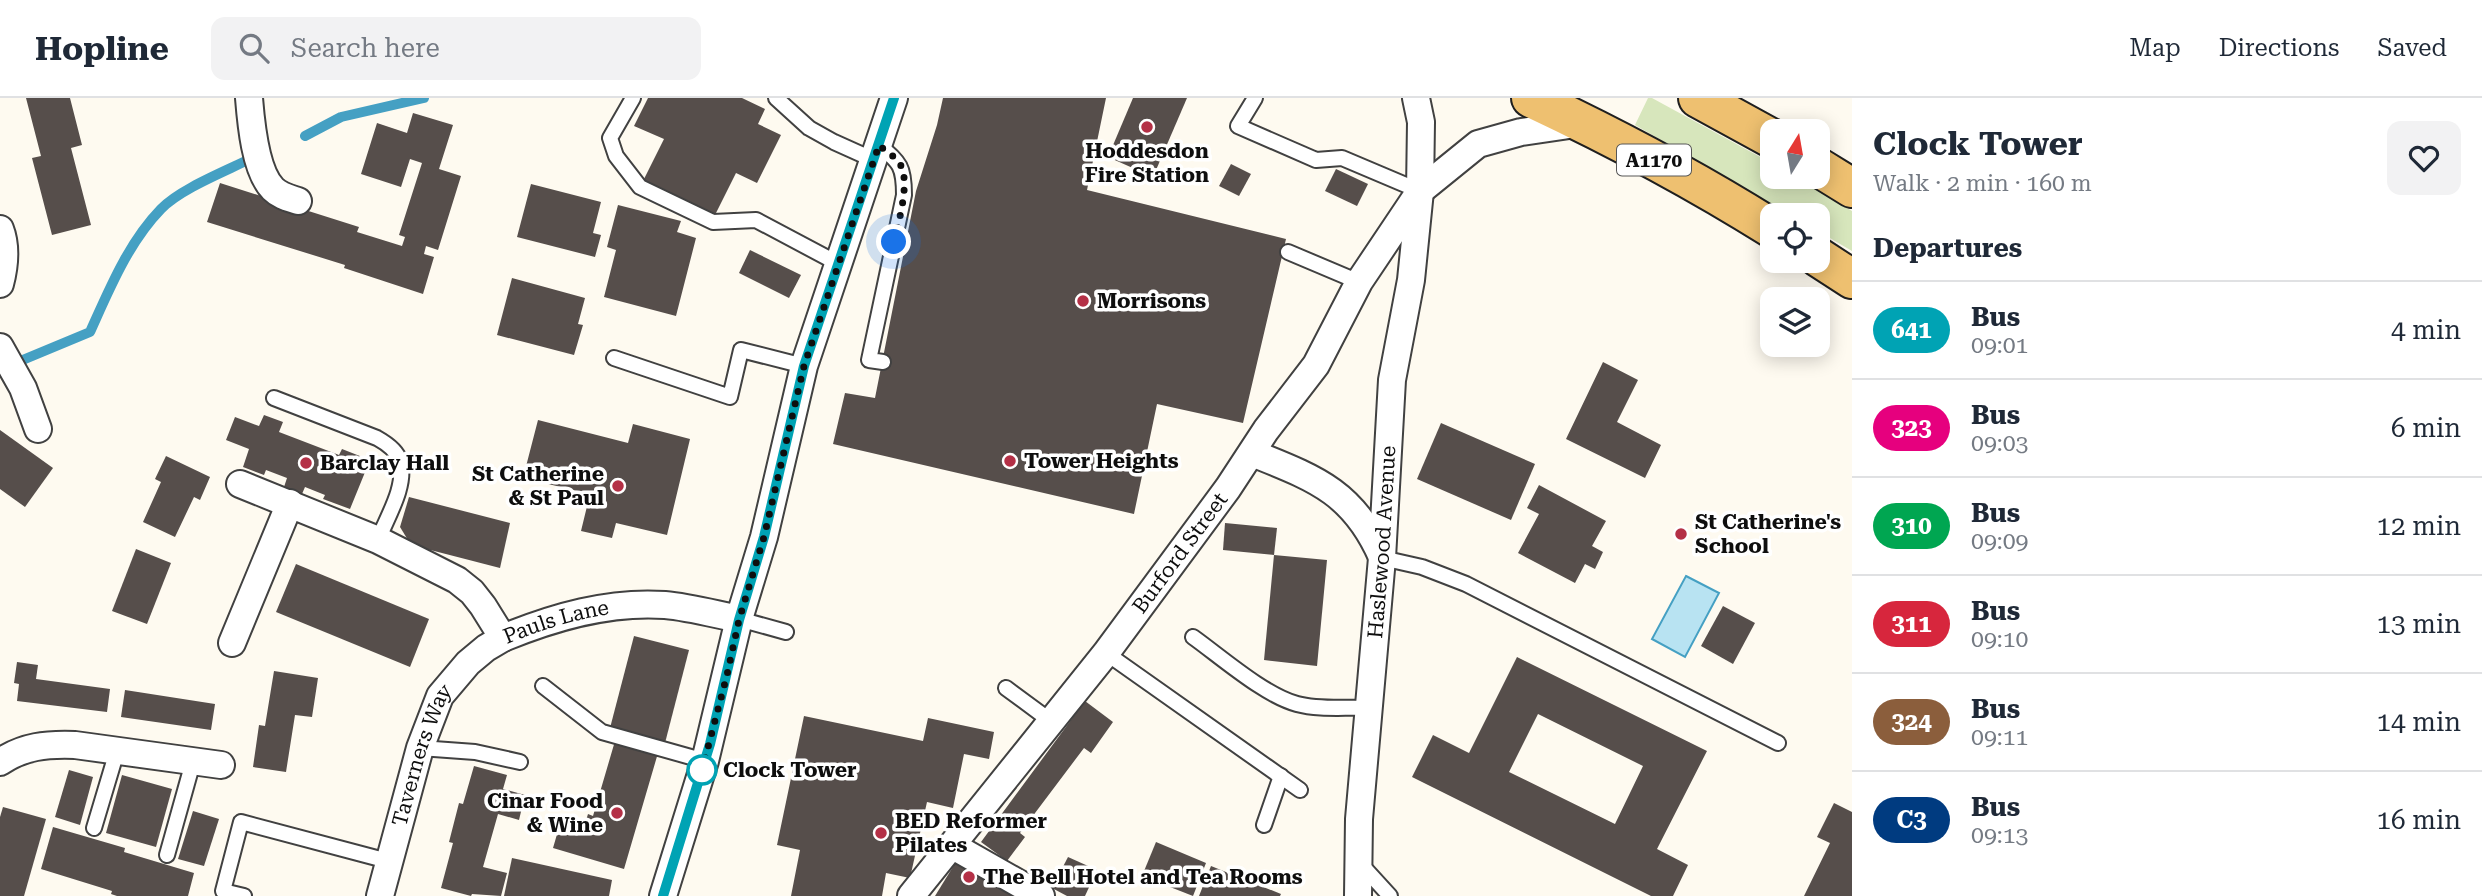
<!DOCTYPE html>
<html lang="en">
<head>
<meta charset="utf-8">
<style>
	body { margin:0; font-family:"Roboto Serif",serif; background:#f2f2f3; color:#1f2937; height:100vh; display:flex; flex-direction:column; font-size:26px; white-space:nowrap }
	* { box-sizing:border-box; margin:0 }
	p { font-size:23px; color:#747a83 }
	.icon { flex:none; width:38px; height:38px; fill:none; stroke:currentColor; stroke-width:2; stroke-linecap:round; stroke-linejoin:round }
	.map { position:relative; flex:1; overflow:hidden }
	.sheet { display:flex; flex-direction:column; background:#fff; width:630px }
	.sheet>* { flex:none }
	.badge { padding:0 14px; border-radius:23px; font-size:24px; line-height:46px }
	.needle { width:46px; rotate:11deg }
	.tools { position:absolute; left:1760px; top:21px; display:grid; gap:14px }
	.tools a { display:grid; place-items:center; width:70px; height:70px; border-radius:14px; background:#fff; box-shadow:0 4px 18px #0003; font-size:35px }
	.you { position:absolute; width:35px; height:35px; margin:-18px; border:5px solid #fff; border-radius:50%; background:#1a73e8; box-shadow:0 0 0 10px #1a73e833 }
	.map>.badge { position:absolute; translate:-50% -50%; box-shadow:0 0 0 4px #fff }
	h2 { padding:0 21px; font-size:26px; line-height:63px }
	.round { display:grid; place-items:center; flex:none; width:74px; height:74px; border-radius:14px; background:#f2f2f3 }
	.head { display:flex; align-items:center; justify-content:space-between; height:119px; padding:0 21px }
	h1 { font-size:33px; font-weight:700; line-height:52px }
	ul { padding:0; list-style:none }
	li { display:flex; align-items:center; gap:21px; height:98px; padding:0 21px; border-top:2px solid #e0e1e3 }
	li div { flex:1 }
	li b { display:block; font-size:26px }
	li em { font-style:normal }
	li .badge { min-width:77px; font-weight:700; text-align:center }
	header { display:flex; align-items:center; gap:42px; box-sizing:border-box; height:98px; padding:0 35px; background:#fff; border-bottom:2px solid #e0e1e3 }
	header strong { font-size:33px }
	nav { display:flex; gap:38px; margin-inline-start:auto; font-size:24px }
	.search { width:490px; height:63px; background:#f2f2f3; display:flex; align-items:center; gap:18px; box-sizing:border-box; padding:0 24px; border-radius:14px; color:#747a83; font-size:26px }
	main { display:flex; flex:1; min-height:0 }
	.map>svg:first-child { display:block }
</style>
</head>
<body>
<header>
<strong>Hopline</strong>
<div class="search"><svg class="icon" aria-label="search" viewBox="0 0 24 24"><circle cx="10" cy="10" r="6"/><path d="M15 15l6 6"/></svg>Search here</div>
<nav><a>Map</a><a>Directions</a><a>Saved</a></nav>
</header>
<main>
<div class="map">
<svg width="1852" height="798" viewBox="0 0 1852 798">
	<rect width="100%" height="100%" fill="#fefaf0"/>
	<path fill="#d7e6bc" d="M1648 0H1652L1773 66V79H1795L1852 113V153L1818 133V117H1791L1635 27Z"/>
	<path fill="#b8e3f2" stroke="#45a0c3" stroke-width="2" d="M1686 478 1719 495 1685 559 1652 541Z"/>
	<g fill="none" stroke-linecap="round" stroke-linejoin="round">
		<g stroke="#45a0c3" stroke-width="10">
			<path d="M305 38 341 19 424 0"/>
			<path d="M13 266 90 234C109 192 128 145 161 111 181 90 229 72 256 58"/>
		</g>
	</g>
	<g fill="#564e4b" fill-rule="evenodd">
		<path d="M26 0H70L82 47 71 50 91 127 52 137 32 60 41 58Z"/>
		<path d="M648 0H742L765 11 758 26 781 37 757 85 736 75 715 117 643 83 664 41 634 28Z"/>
		<path d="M943 0H1106L1087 92 1286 141 1243 325 1157 306 1134 416 833 346 845 295 875 300 916 93 937 27Z"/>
		<path d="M1133 0H1187L1153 79 1108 59Z"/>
		<path d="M413 15 453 27 439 71 461 78 438 152 426 148 424 156 434 159 423 196 344 170 345 167 207 124 220 85 359 129 357 134 402 148 405 139 399 137 422 65 410 61 401 89 361 76 377 25 407 35Z"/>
		<path d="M1231 66 1251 76 1239 98 1219 88Z"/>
		<path d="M1336 71 1368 86 1357 108 1325 93Z"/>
		<path d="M531 86 601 104 593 135 601 137 595 159 517 139Z"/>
		<path d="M618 107 681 123 677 134 696 140 676 218 604 199 616 152 607 149Z"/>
		<path d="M750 152 801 177 789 200 739 175Z"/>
		<path d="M512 180 585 200 578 226 583 227 574 257 497 237Z"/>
		<path d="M1603 264 1638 282 1617 324 1661 347 1645 380 1566 341Z"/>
		<path d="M264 317 283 324 279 334 339 357 342 351 370 362 350 411 323 401 325 397 305 389 302 396 284 389 287 380 266 372 264 377 243 369 249 351 226 342 235 319 259 328Z"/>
		<path d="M538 322 628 345 633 326 690 341 667 437 616 425 612 440 581 433 590 396 523 380Z"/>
		<path d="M1441 325 1535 366 1511 422 1417 381Z"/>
		<path d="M0 332 53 370 25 409 0 391Z"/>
		<path d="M166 358 210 379 200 402 194 399 175 439 143 424 161 384 155 381Z"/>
		<path d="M1539 387 1606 423 1592 448 1603 454 1595 471 1585 466 1575 485 1518 455 1539 416 1527 410Z"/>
		<path d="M409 399 510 425 500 470 411 447 400 429Z"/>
		<path d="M1225 425 1277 430 1274 457 1223 452Z"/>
		<path d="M136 451 171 465 147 526 112 513Z"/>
		<path d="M1274 457 1327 462 1317 568 1264 562Z"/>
		<path d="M296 466 429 521 410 569 276 514Z"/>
		<path d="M1723 508 1755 525 1733 566 1701 548Z"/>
		<path d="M634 538 689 552 665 645 610 630Z"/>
		<path d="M1517 559 1707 653 1657 751 1688 767 1673 798H1651L1412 679 1433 637 1469 655ZM1538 616 1643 668 1615 726 1509 674Z"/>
		<path d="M17 564 38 567 36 581 110 591 107 614 17 603 19 586 14 585Z"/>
		<path d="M274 573 318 580 312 619 295 617 286 674 253 669 259 627 265 628Z"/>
		<path d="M125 592 215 606 211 632 121 619Z"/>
		<path d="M1085 603 1113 624 1091 655 1084 650 1020 735 1025 739 1007 763 981 744Z"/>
		<path d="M804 618 923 643 928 620 994 634 989 661 964 656 953 710 927 704 910 780 886 775 882 798H791L800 752 777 747Z"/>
		<path d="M615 643 658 655 624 771 553 750 560 726 583 732 588 716 593 718Z"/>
		<path d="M474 668 507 677 503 691 525 697 519 722 498 716 483 769 507 775 501 798 472 796 471 798 441 790 453 745 449 744 459 705 463 706Z"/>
		<path d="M69 672 93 679 80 727 55 719Z"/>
		<path d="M122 677 172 691 156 749 106 735Z"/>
		<path d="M1834 705 1852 714V798H1804L1830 745 1817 739Z"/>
		<path d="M3 709 46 721 24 798H0V719Z"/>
		<path d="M193 713 219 721 204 768 178 761Z"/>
		<path d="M53 729 125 750 124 754 194 775 188 798H117L111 796 112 793 41 771Z"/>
		<path d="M1156 744 1206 765 1193 798 1142 778Z"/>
		<path d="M959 759 1022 798H935Z"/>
		<path d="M1068 759 1097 772 1085 798H1067L1052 790Z"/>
		<path d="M512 760 612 782 609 798H504Z"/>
		<path d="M1211 768 1281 796 1280 798H1199Z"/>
	</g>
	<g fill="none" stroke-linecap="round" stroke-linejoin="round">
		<g stroke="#414141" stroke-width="18">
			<g id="lane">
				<path d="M633 0 610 40 616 58 640 89 713 124 756 122 839 166"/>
				<path d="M776 0 809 30 834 44 874 62"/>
				<path d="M1255 0 1238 28 1316 62 1342 60 1420 93"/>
				<path d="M879 47C900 65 904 68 904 97L869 262 883 264"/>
				<path d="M1288 154 1359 184"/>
				<path d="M614 260 730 299 741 252 804 268"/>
				<path d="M274 300 377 340C386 345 397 352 400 363 407 388 387 419 378 442"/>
				<path d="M1382 460 1422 469 1466 486 1778 645"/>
				<path d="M739 521 786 534"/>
				<path d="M1193 539C1221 559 1264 597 1297 606 1319 612 1344 609 1367 610"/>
				<path d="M1106 555 1300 692"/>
				<path d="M543 588 602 634 705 663"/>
				<path d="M1006 590 1052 624"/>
				<path d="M420 650 475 654 520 664"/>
				<path d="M1264 727 1281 678"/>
				<path d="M94 730 117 653"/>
				<path d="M167 757 193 664"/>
				<path d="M1358 763 1390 798"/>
				<path d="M244 798 223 793 241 724 388 763"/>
			</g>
		</g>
		<g stroke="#414141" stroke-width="30">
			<g id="street">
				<path d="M249 0C251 25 255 73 273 91 280 98 289 100 298 103"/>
				<path d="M0 131C7 149 5 167 0 186"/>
				<path d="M0 249 23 290 38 331"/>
				<path d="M1252 355C1314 380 1353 393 1382 459"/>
				<path id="s1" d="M240 386 378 442 457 482 472 494 483 508 503 540C554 519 609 503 665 507 689 509 714 516 739 521"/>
				<path d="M232 545 290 405"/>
				<path d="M0 664C24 648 46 646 75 647L221 667"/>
				<path d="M953 748 1041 798"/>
				<path id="s2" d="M380 798 420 650 440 598 468 565 486 550 503 540"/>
				<path d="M663 798 705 663 739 521 764 439 804 268 894 0"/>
				<path id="s3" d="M911 798 1106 555 1228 390 1266 332 1316 267 1359 184 1420 93 1478 46 1521 34 1583 25"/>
				<path id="s4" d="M1358 798 1359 721 1382 460 1392 282 1411 182 1420 93 1421 24 1416 0"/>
			</g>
		</g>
		<g stroke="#1f1f1f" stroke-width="42">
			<g id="primary">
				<path d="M1531 0C1614 39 1695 82 1773 131"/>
				<path d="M1698 0 1773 41"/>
				<path d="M1818 69 1852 90"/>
				<path d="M1818 159 1852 181"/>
			</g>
		</g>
		<use href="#lane" stroke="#fff" stroke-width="14"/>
		<use href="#street" stroke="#fff" stroke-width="26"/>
		<use href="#primary" stroke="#eec070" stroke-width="38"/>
	</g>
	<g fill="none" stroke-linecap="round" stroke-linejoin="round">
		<g stroke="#fff" stroke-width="16">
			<path id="line" d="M663 798 710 646 739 522 764 439 804 268 894 0"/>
		</g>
		<use href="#line" stroke="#00a3b4" stroke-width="10"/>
		<path stroke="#0e0e0e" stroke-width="7" stroke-dasharray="0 12.6" d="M702 672 727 577 739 522 764 439 804 268 879 47C885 53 896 59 900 66 911 84 898 125 894 144"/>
	</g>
	<g fill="#b43046" stroke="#fff" stroke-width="2.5">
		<circle cx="1147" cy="29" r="7"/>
		<circle cx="1083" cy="203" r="7"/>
		<circle cx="1010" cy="363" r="7"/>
		<circle cx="306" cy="365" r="7"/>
		<circle cx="618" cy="388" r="7"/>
		<circle cx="1681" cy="436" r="7"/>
		<circle cx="617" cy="715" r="7"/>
		<circle cx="881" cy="735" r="7"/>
		<circle cx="969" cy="779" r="7"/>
	</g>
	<circle fill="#fff" stroke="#00a3b4" stroke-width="3.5" cx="702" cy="672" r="14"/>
	<g text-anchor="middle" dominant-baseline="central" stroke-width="7" stroke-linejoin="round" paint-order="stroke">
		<rect fill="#fff" stroke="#565656" stroke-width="2" x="1617" y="46.5" width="74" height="31" rx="5"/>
		<g font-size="19" font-weight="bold" fill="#0e0e0e">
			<text x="1654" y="62">A1170</text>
		</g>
		<g font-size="21" font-weight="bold" fill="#0e0e0e" stroke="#fff" text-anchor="start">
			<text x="1147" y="53" text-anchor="middle">Hoddesdon<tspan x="1147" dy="24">Fire Station</tspan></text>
			<text x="1097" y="203">Morrisons</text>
			<text x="1024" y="363">Tower Heights</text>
			<text x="320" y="365">Barclay Hall</text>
			<text x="604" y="376" text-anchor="end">St Catherine<tspan x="604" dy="24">&amp; St Paul</tspan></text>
			<text x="1695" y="424">St Catherine's<tspan x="1695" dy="24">School</tspan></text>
			<text x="603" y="703" text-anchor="end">Cinar Food<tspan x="603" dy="24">&amp; Wine</tspan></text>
			<text x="895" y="723">BED Reformer<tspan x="895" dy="24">Pilates</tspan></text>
			<text x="983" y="779">The Bell Hotel and Tea Rooms</text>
		</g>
		<g font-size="21" fill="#0e0e0e" stroke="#fff">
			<text stroke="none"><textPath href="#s4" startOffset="355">Haslewood Avenue</textPath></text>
			<text stroke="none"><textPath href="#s3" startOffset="436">Burford Street</textPath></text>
			<text stroke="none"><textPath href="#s1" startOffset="368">Pauls Lane</textPath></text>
			<text stroke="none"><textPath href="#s2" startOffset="147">Taverners Way</textPath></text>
		</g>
		<g font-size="21" font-weight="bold" fill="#0e0e0e" stroke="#fff" text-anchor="start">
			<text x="723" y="672">Clock Tower</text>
		</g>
	</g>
</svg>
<div class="tools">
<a><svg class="needle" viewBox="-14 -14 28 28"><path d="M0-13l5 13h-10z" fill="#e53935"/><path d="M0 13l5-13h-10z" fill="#747a83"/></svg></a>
<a><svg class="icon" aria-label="locate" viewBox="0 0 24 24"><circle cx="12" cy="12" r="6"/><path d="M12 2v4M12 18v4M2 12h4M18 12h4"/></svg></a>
<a><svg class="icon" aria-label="layers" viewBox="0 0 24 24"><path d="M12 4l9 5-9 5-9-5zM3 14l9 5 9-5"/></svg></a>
</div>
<div class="you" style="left:894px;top:144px"></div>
</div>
<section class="sheet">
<div class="head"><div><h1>Clock Tower</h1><p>Walk · 2 min · 160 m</p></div><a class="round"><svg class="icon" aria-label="heart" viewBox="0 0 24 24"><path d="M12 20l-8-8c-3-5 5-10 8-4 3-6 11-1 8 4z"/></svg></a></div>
<h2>Departures</h2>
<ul>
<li><span class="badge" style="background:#00a3b4;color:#fff">641</span><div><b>Bus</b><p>09:01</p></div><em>4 min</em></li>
<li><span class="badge" style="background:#e6007e;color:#fff">323</span><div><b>Bus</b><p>09:03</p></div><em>6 min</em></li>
<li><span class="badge" style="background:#00a651;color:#fff">310</span><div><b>Bus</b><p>09:09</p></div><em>12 min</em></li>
<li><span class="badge" style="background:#d7263d;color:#fff">311</span><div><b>Bus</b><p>09:10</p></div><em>13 min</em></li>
<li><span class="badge" style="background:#8b5e3c;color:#fff">324</span><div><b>Bus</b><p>09:11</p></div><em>14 min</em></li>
<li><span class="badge" style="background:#003b80;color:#fff">C3</span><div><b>Bus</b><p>09:13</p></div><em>16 min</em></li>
</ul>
</section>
</main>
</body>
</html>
